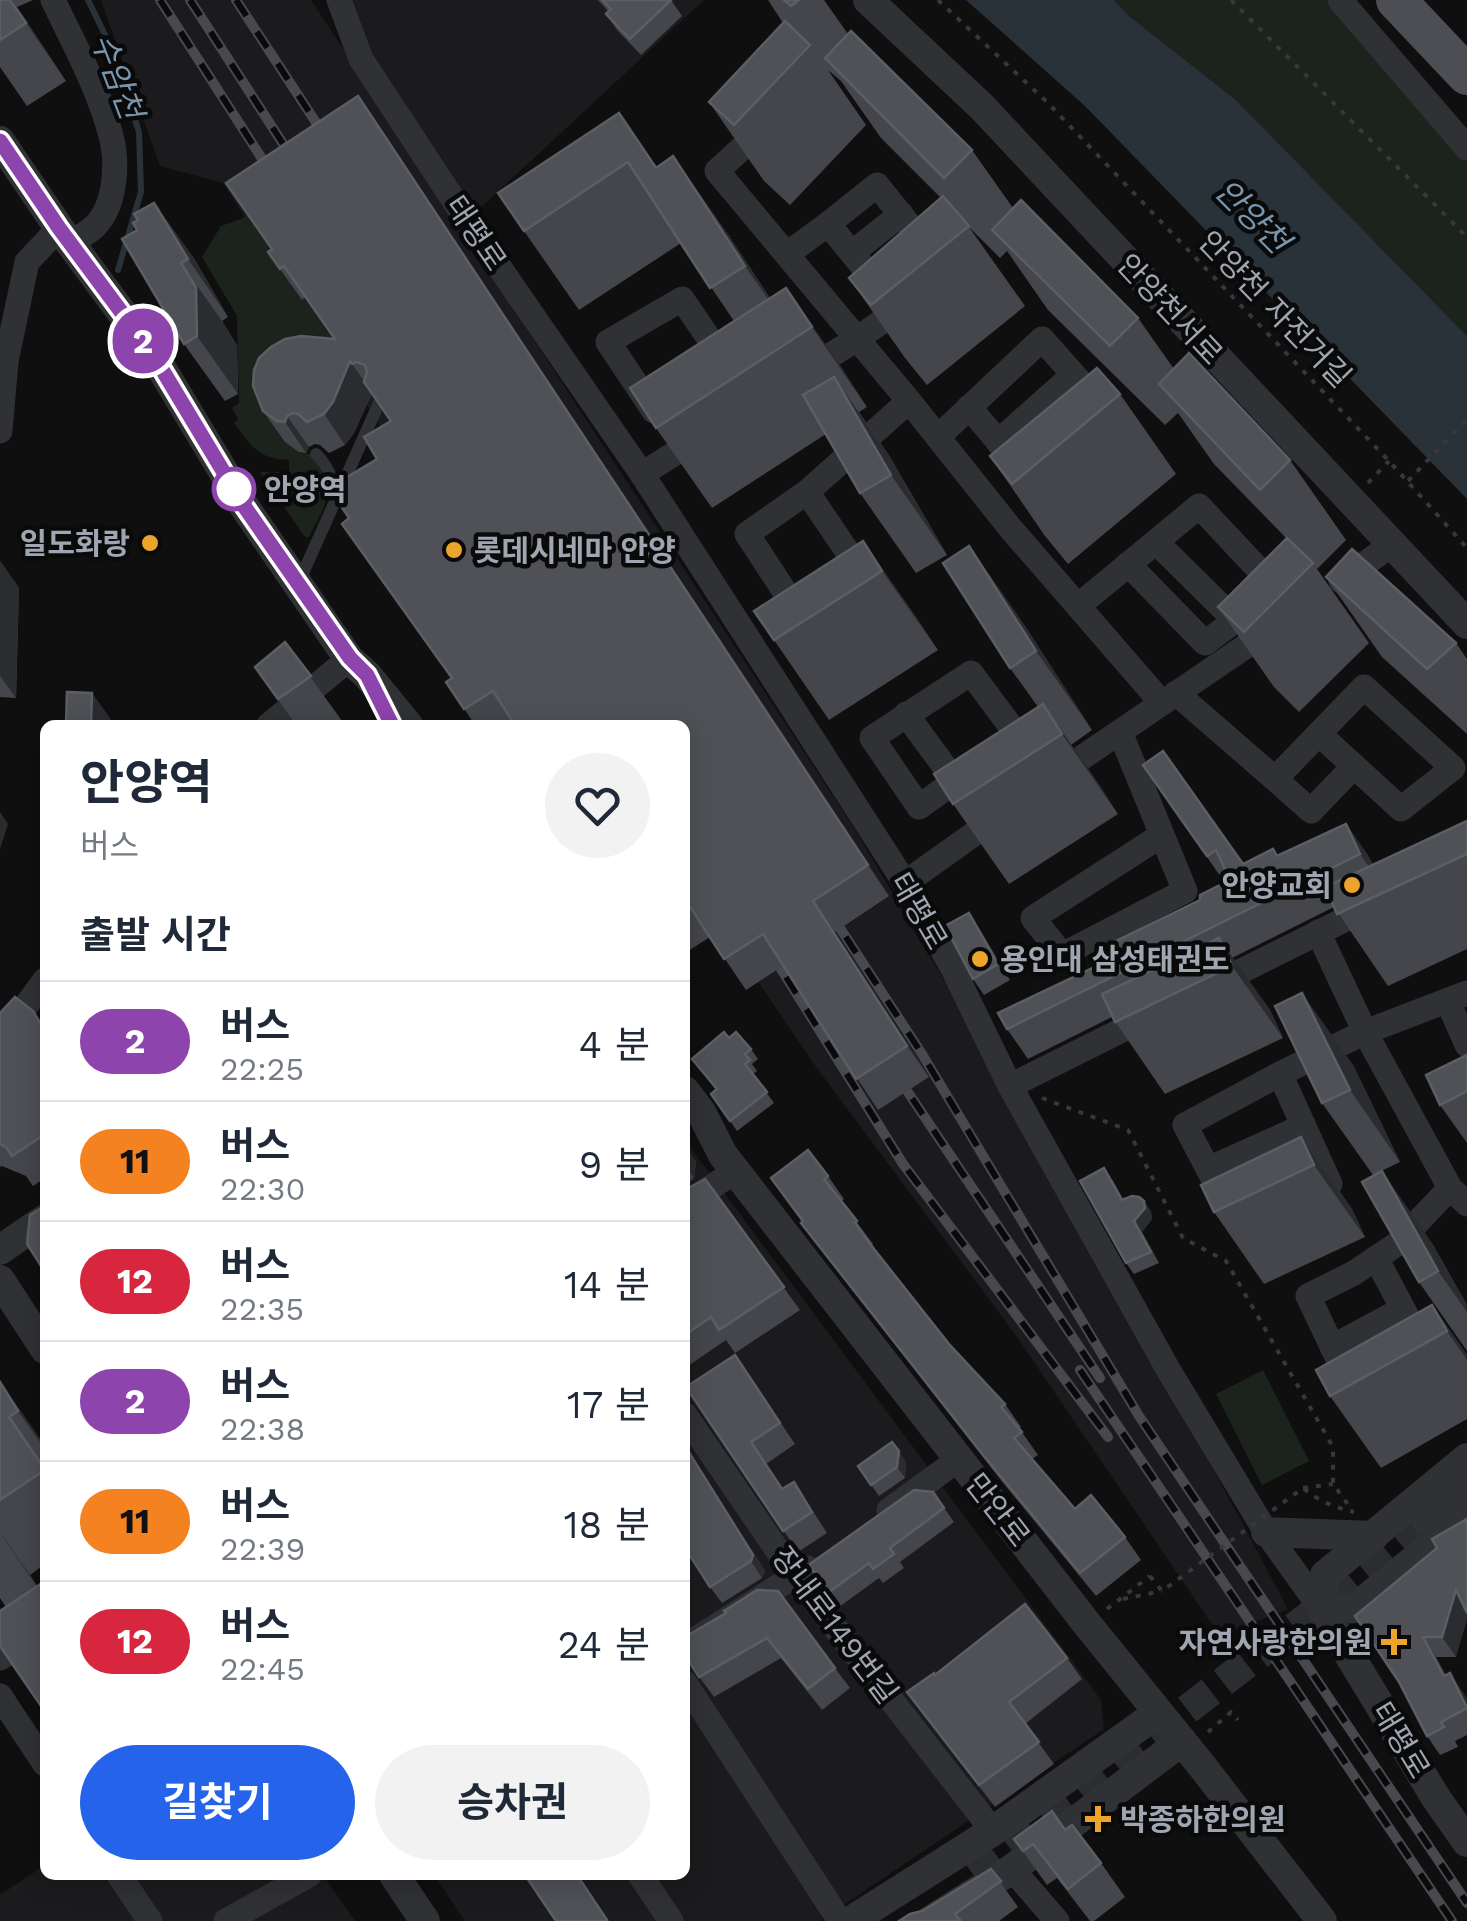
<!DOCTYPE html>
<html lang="ko">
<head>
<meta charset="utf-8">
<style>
	body { margin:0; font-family:"Work Sans","Noto Sans KR",sans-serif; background:#f2f2f3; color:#1f2937; height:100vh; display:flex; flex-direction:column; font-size:38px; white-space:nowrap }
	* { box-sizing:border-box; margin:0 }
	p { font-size:32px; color:#747a83 }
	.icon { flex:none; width:55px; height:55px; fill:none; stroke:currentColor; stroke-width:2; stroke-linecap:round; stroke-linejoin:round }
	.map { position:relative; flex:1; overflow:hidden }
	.side { position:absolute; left:40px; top:720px; width:650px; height:1160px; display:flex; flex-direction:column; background:#fff; border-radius:15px; box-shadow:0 5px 25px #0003 }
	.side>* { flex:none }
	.badge { padding:0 20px; border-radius:32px; font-size:35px; line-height:65px }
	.map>.badge { position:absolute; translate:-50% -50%; box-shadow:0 0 0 5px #fff }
	h2 { padding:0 40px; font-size:38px; line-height:90px }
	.round { display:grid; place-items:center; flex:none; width:105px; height:105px; border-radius:52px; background:#f2f2f3 }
	.head { display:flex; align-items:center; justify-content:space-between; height:170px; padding:0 40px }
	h1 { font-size:48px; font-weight:700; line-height:75px }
	.action { display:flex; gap:20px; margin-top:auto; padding:20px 40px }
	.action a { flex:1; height:115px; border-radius:60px; background:#2563eb; color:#fff; font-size:40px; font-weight:700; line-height:115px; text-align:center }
	.action a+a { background:#f2f2f3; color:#1f2937 }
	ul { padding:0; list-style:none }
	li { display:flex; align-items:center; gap:30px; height:120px; padding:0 40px; border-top:2px solid #e0e1e3 }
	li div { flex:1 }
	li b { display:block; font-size:38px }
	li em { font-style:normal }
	li .badge { min-width:110px; font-weight:700; text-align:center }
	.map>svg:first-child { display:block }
</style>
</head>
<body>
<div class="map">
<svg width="1467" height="1921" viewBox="0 0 1467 1921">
	<rect width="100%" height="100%" fill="#0f0f10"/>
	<g fill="#1b1b1d">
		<path d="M101 0H311L854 828 1035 1134 1288 1609 1220 1636 1017 1337 814 1064 685 874V725L384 432 223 183 160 166Z"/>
		<path d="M354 0H704L475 213 362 43 347 9Z"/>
		<path d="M685 1140 1101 1700 1104 1729 820 1921H465L434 1875H685Z"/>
		<path d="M45 1865V1875H323L355 1921H0V1895Z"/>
	</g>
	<g fill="#1c231c">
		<path d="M1114 0H1328L1467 157V336L1236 100 1129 16Z"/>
		<path d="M380 127 351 362 299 452 310 454C338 491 328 499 309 537H305L260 472H289V460C258 459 252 447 234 423L238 419 232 408 239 403 237 316 202 257 221 226 241 219Z"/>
		<path d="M1263 1370 1309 1461 1262 1485 1216 1394Z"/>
	</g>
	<path fill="#293238" d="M966 0H1114L1129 16 1236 100 1467 336V499L1085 106Z"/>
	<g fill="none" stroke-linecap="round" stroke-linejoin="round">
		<path stroke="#293238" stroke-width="6" d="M88 0 113 51 139 132 141 192 118 270"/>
		<path stroke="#2c2d30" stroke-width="30" stroke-dasharray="30 15" stroke-linecap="butt" d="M973 1874 1343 1590 1427 1522"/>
		<g stroke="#36383c" stroke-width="4" stroke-dasharray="5 8" stroke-linecap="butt">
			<path d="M938 0 1048 103 1389 461 1467 548"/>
			<path d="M1231 0 1467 237"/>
			<path d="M1408 481 1467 419"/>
			<path d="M1368 483 1389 461"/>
			<path d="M1042 1098 1128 1130 1183 1238 1226 1261 1333 1447V1484L1352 1510"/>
			<path d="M1303 1488 1333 1484"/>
			<path d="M1123 1599 1162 1591"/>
			<path d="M1107 1609 1150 1576"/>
			<path d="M1208 1732 1231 1712 1238 1720"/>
		</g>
		<g stroke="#303135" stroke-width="12">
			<path d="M316 454C329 467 333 480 336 497"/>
			<path d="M299 582 379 403"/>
		</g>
		<g stroke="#303135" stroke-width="25">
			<path d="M53 0C73 42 100 91 111 136 118 162 116 204 96 225 90 232 79 237 71 242"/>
			<path d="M339 0 361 59 464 216 642 474 905 883 953 969 1010 1086 1169 1371 1266 1532 1322 1610"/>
			<path d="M1340 0 1467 148"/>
			<path d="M766 126 717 171 909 401 1011 529 1162 703"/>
			<path d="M852 253 901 214"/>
			<path d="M787 254 828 224"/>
			<path d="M883 291 828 224 877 185 931 252"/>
			<path d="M805 371 857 339 905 305"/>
			<path d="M969 407 1022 470"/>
			<path d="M654 411 608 342 682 299 725 362"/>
			<path d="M0 431 6 361 27 262 59 228"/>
			<path d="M938 437 1042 339 1100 404"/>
			<path d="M998 442 1073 375"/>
			<path d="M642 474 704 435"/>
			<path d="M807 492 864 576"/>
			<path d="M1156 542 1235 620"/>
			<path d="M1341 581 1391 545"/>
			<path d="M1078 606 1199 506 1277 589 1205 643 1128 564"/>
			<path d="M802 618 747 534 807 492 909 401"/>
			<path d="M1176 693 1275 779 1364 687 1453 768 1401 809 1319 734"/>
			<path d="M906 714 955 781 919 807 872 738 971 673 1029 751"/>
			<path d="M269 725 349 659"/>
			<path d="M1120 732 1185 891 1062 955 1033 918 1162 835"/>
			<path d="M1052 778 1271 629"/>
			<path d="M1275 779 1311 811 1354 766"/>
			<path d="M905 883 999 816"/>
			<path d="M1318 932 1365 1032 1450 1188 1467 1204"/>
			<path d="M1211 986 1372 906"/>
			<path d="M1448 1002 1467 1045"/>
			<path d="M0 1041 45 980"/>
			<path d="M1280 1074 1330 1184 1317 1190"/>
			<path d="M1010 1086 1148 1017"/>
			<path d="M1208 1169 1304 1126"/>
			<path d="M685 1204 736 1171"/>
			<path d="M1228 1207 1185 1125 1280 1074 1365 1032 1467 993"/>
			<path d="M1376 1258 1422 1345"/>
			<path d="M1332 1347 1403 1309"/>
			<path d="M1351 1386 1308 1296 1354 1273 1397 1244 1450 1188"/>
			<path d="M685 1415 795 1576 993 1831"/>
			<path d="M889 1510 959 1459"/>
			<path d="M685 1646 807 1568"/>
			<path d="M0 1658 45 1628"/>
			<path d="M685 1683 840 1921"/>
			<path d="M0 1696 45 1764"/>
			<path d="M1012 1869 1057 1921"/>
			<path d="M119 1875 150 1921"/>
			<path d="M640 1875 671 1921"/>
			<path d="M226 1921 309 1875"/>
		</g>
		<g stroke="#303135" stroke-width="30">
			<path d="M868 0 981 106 1467 624"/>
			<path d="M0 141 59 228 154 356 244 506 349 659 367 675 408 725"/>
			<path d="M685 1091 701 1112 723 1155 1087 1624 1202 1766 1322 1921"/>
			<path d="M0 1250 45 1219"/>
			<path d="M0 1280 45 1349"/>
			<path d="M1427 1522 1467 1489"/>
			<path d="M1266 1532 1374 1536"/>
			<path d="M1322 1610 1436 1798 1467 1842"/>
			<path d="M1322 1610 1325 1575 1467 1458"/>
			<path d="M1322 1610 1355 1608 1467 1517"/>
			<path d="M394 1875 425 1921"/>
			<path d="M851 1921 993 1831 1158 1713"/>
			<path d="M930 1921 1012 1869 1182 1741"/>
		</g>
		<path stroke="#4c4e54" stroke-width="40" d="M1396 0 1467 75"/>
		<g stroke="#47494e" stroke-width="10">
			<g id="rail">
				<path d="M160 0 277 182"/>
				<path d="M190 0 300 170"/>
				<path d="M236 0 332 147"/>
				<path d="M825 905 922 1054 1139 1416 1467 1903"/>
				<path d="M766 945 903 1164 1108 1437"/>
				<path d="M891 1067 1100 1378"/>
				<path d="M1080 1370 1452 1921"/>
			</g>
		</g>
		<use href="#rail" stroke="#0a0a0b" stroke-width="6" stroke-dasharray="19" stroke-linecap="butt"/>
		<path stroke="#36383c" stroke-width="4" stroke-dasharray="5 8" stroke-linecap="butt" d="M1150 1576 1162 1591 1303 1488C1319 1501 1333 1507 1354 1512"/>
	</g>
	<g fill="#45464b">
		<path d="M0 0H33L17 7 66 81 27 106 0 67Z"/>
		<path d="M598 0H671L682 16 641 55 617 30 606 14 608 11Z"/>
		<path d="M768 0H824L848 34 972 150 1013 208 1138 318 1174 369 1290 460 1346 540 1317 569 1369 643 1299 712 1274 687 1218 607 1287 539 1214 464 1178 413 1165 425 1048 310 1007 251 1000 258 969 227 1025 306 927 385 905 358 849 278 941 198 881 138 841 81 828 70 866 125 790 205 764 181 709 102 783 23Z"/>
		<path d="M619 113 657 167 673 156 729 236 770 298 786 288 867 407 859 412 890 457 947 555 916 573 860 493 826 434 712 508 656 428 734 321 681 243 579 310 524 231Z"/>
		<path d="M380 127 889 896 835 932 929 1077 878 1110 783 966 746 990 710 937 685 953V725L514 723 510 725H475L446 682 452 678 349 518 377 459 391 421 372 393 354 433 345 445 329 453 320 445 315 444 309 447 306 453 299 452 285 442 263 411 335 339 305 297 302 300 280 269 272 249Z"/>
		<path d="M154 203 195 260 228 317 222 321 237 345 238 394 225 401 184 344 137 230 138 220Z"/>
		<path d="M1120 394 1176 474 1068 564 1045 536 990 456Z"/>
		<path d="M863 541 938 650 829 720 774 640Z"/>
		<path d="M969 546 1025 626 1092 730 1071 745 1118 814 1009 884 953 804 1038 707 1010 668Z"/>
		<path d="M0 561 19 588 16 698 0 697Z"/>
		<path d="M1326 577 1456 643 1467 659V734L1382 657Z"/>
		<path d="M285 642 345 725H296L255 667Z"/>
		<path d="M1143 765 1243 864 1278 856 1346 824 1367 854 1373 865 1467 821V949L1388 986 1334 907 1232 958 1270 1010 1283 1038 1165 1094 1112 1017 1028 1059 1007 1029 1122 954 1225 883Z"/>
		<path d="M969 913 980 930 1010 980 984 995 973 979Z"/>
		<path d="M33 1011 45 1029V1178L33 1186 26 1176 2 1166 0 1167V1013Z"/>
		<path d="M729 1038 751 1049 758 1059 752 1064 757 1071 753 1074 774 1103 737 1131 711 1094 716 1090 692 1059Z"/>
		<path d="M1467 1055V1143L1440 1105Z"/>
		<path d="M1353 1065 1400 1162 1373 1175 1322 1103Z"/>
		<path d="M1301 1137 1352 1209 1365 1237 1264 1284 1214 1212Z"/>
		<path d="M685 1146 696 1162 694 1178 685 1185Z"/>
		<path d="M828 1176 844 1199 841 1201 873 1244 872 1245 949 1344 1005 1404 1021 1427 1019 1428 1038 1455 1032 1459 1075 1509 1125 1537 1141 1560 1096 1596 1000 1479 817 1245 801 1223 802 1222 771 1178Z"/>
		<path d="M705 1179 800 1310 735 1353 726 1340 685 1368V1190Z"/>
		<path d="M1112 1179 1123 1199 1144 1201 1151 1212 1152 1219 1142 1232 1159 1263 1134 1274 1126 1263Z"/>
		<path d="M1432 1243 1467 1305V1351L1419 1282Z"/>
		<path d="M1432 1305 1467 1355V1419L1381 1468 1330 1396Z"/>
		<path d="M735 1355 795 1444 766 1464 783 1489 794 1482 827 1533 798 1552 686 1387Z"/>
		<path d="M0 1382 45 1446V1564L30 1575 37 1586 45 1581V1712L0 1646 6 1607 0 1598Z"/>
		<path d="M685 1445 765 1571 762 1578 722 1603 710 1587Z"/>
		<path d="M906 1462 905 1478 879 1496 858 1466Z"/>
		<path d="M933 1492 954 1522 900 1562 904 1568 883 1583 879 1578 839 1607 810 1567Z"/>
		<path d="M1437 1548 1456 1657H1436L1446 1675 1450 1673 1467 1699V1735L1455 1741 1458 1747 1440 1755 1427 1736 1399 1682Z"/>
		<path d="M726 1613 835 1668 850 1688 822 1710 781 1658 714 1697 685 1658V1637Z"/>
		<path d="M1067 1658 1082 1679 1025 1724 1054 1764 995 1807 907 1692 935 1675Z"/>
		<path d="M1065 1830 1101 1863 1125 1897 1094 1921H1090L1057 1878 1047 1885 1014 1839Z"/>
		<path d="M991 1869 1018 1907 999 1921H899L922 1911Z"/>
	</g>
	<g fill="#2b2c2f">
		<path d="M10 0H12L66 81 26 23Z"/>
		<path d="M358 96 380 127 889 896 868 865Z"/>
		<path d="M673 156 729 236 801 346 745 266Z"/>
		<path d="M154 203 195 260 228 317 188 259Z"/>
		<path d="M181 263 222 321 237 345 238 394 197 336Z"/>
		<path d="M786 288 842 368 867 407 812 327Z"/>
		<path d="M350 361 372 392 354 433 345 445 324 414Z"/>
		<path d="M834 377 890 457 947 555 891 475Z"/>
		<path d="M287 416 309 447 306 453 285 422Z"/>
		<path d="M863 541 919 621 938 650 882 571Z"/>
		<path d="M969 546 1025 626 1092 730 1036 651Z"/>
		<path d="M0 561 19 588 16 698 0 676Z"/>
		<path d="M92 693 115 725H91Z"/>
		<path d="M1043 704 1099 784 1118 814 1062 734Z"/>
		<path d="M0 812 8 824 0 849Z"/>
		<path d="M1346 824 1367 854 1381 884 1360 854Z"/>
		<path d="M813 901 835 932 929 1077 907 1046Z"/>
		<path d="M969 913 980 930 1010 980 998 964Z"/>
		<path d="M1219 938 1270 1010 1283 1038 1232 966Z"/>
		<path d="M1302 993 1353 1065 1400 1162 1350 1090Z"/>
		<path d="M1301 1137 1352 1209 1365 1237 1314 1165Z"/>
		<path d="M685 1146 696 1162 694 1178 685 1165Z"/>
		<path d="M1382 1171 1432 1243 1467 1305V1312L1438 1271Z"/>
		<path d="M1144 1201 1151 1212 1152 1219 1142 1232 1159 1263 1134 1221Z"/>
		<path d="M1432 1305 1467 1355V1360L1447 1331Z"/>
		<path d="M0 1382 43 1443 45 1449 18 1411Z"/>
		<path d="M685 1445 765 1571 762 1578 751 1561Z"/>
		<path d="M899 1451 906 1462 905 1478 897 1467Z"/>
		<path d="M0 1532 30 1575 45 1598 5 1540Z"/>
		<path d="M1456 1590 1467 1605V1620L1456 1657 1442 1637Z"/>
		<path d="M1423 1637 1436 1657 1457 1696 1444 1676Z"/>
		<path d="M1450 1673 1467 1699V1706Z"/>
	</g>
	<g fill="#4f5156" stroke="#5b5e64" stroke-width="2.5">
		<path d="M0 0H10L26 23 0 40Z"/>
		<path d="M602 0H671L630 39 606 14 611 9Z"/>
		<path d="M784 0H799L791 6Z"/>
		<path d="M785 21 810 45 734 125 709 102Z"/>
		<path d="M851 31 972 150 944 178 825 58Z"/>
		<path d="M358 96 868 865 813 901 907 1046 856 1079 763 934 724 959 689 905 685 908V725H515L493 691 464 709 446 682 452 678 342 524 349 518 329 488 377 459 364 437 391 421 364 382 367 372 365 365 357 362 352 364 350 361 333 402 324 414 307 422 298 414 293 413 287 416 285 422 277 421 263 411 253 386 254 370 259 358 271 347 285 339 301 336 335 339 284 266 280 269 268 252 272 249 226 183Z"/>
		<path d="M619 113 656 168 673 156 745 266 710 288 628 162 524 231 498 193Z"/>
		<path d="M943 196 969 226 871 305 849 278Z"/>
		<path d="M1021 200 1138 318 1110 346 992 230Z"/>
		<path d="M154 203 188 259 181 263 196 287 197 336 184 344 122 239 137 230 133 223 138 220 134 214Z"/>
		<path d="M786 288 812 327 656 428 630 388Z"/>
		<path d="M1189 353 1290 460 1260 490 1159 384Z"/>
		<path d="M1097 368 1120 394 1012 484 990 456Z"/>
		<path d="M834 377 891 475 860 493 803 395Z"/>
		<path d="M1287 538 1313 563 1244 632 1218 607Z"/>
		<path d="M863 541 882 571 774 640 754 611Z"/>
		<path d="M969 546 1036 651 1010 668 943 563Z"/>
		<path d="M1352 549 1456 643 1427 669 1326 577Z"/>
		<path d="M285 642 311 676 278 699 255 667Z"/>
		<path d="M67 692 92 693 91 725 66 723Z"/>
		<path d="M1043 704 1062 734 953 804 934 774Z"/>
		<path d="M1163 751 1243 864 1273 849 1277 856 1346 824 1360 854 1007 1029 998 1013 1122 954 1116 941 1200 900V895L1230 880 1216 850 1207 856 1143 765Z"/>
		<path d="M1467 821V854L1337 914 1325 887Z"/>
		<path d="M969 913 998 964 973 979 945 926Z"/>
		<path d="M1219 938 1232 966 1115 1022 1102 994Z"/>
		<path d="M1302 993 1350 1090 1322 1103 1275 1006Z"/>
		<path d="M15 997 33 1011 45 1031V1134L12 1156 6 1147 0 1144V1013Z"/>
		<path d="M724 1032 729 1038 736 1032 751 1049 745 1054 750 1060 745 1064 767 1092 730 1121 711 1094 717 1089 692 1059Z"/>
		<path d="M1467 1055V1091L1440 1105 1426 1075Z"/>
		<path d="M1301 1137 1314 1165 1214 1212 1201 1185Z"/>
		<path d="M808 1150 828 1176 824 1179 857 1221 855 1223 874 1249 949 1344 1005 1404 1001 1407 1022 1432 1014 1438 1075 1509 1091 1495 1125 1537 1080 1573 984 1456 801 1223 803 1221 771 1178Z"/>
		<path d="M1104 1168 1122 1200 1132 1196 1139 1197 1144 1201 1145 1208 1134 1221 1151 1252 1126 1263 1080 1181Z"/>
		<path d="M1382 1171 1438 1271 1419 1282 1362 1182Z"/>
		<path d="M705 1179 784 1287 719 1330 711 1317 685 1335V1190Z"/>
		<path d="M45 1206V1263L41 1266 27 1244 30 1215Z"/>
		<path d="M1432 1305 1447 1331 1330 1396 1316 1370Z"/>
		<path d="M735 1355 780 1423 751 1442 782 1489 794 1482 812 1512 783 1531 686 1387Z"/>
		<path d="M0 1382 18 1411 9 1417 45 1470 0 1500Z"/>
		<path d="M892 1442 899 1451 897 1467 871 1485 858 1466Z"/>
		<path d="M685 1446 753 1555 751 1561 710 1587 685 1548Z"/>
		<path d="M914 1490 933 1492 944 1508 890 1548 894 1554 873 1569 869 1563 829 1592 810 1567V1564Z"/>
		<path d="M1467 1519V1613L1456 1590 1442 1637H1423L1444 1676 1450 1673 1467 1708 1441 1722 1444 1727 1427 1736 1399 1682 1355 1616 1437 1548 1432 1539Z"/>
		<path d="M45 1581V1708L43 1709 0 1646V1611Z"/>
		<path d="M757 1590 778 1591 835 1668 808 1689 767 1638 699 1677 685 1655V1637L726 1613 724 1611Z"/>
		<path d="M1025 1604 1067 1658 1009 1702 1039 1742 979 1785 907 1692 934 1673 935 1675Z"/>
		<path d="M1052 1811 1065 1830 1072 1825 1101 1863 1068 1889 1033 1844 1023 1851 1014 1839Z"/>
		<path d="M991 1869 1001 1881 955 1914 960 1920 958 1921H899L910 1914 922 1911Z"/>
		<path d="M525 1875H577L607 1920 605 1921H556Z"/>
	</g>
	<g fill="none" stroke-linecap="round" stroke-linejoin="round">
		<g stroke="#fff" stroke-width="22">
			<path id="line" d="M0 141 59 228 154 356 244 506 350 658 367 675 392 725"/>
		</g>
		<use href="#line" stroke="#8e44ad" stroke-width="15"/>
	</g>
	<circle fill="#fff" stroke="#8e44ad" stroke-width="5" cx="234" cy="489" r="20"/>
	<g fill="#eda42a" stroke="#0a0a0b" stroke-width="4">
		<circle cx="150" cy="543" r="10"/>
		<circle cx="454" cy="550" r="10"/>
		<circle cx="1352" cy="885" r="10"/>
		<circle cx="980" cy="959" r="10"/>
		<path d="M1389 1627h10v10h10v10h-10v10h-10v-10h-10v-10h10z"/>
		<path d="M1093 1804h10v10h10v10h-10v10h-10v-10h-10v-10h10z"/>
	</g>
	<g text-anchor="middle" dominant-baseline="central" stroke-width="9" stroke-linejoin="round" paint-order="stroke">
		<g font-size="30" fill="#a0a6b1" stroke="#0a0a0b">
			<text transform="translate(476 233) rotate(56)">태평로</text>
			<text transform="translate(1170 309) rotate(47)">안양천서로</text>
			<text transform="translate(1275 309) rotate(46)">안양천 자전거길</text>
			<text transform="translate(919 911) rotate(60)">태평로</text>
			<text transform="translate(998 1510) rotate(52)">만안로</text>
			<text transform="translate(835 1625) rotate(53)">장내로149번길</text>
			<text transform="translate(1401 1740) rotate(59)">태평로</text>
		</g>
		<g font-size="30" font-weight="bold" fill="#a0a6b1" stroke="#0a0a0b" text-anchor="start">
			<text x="264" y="489">안양역</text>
		</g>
		<g font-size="30" font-weight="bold" fill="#a0a6b1" stroke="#0a0a0b" text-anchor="end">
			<text x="130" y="543">일도화랑</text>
			<text x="474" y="550" text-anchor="start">롯데시네마 안양</text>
			<text x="1332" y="885">안양교회</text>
			<text x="1000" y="959" text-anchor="start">용인대 삼성태권도</text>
			<text x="1372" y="1642">자연사랑한의원</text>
			<text x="1120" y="1819" text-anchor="start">박종하한의원</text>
		</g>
		<g font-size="32" font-style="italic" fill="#7795ac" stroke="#0a0a0b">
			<text transform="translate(117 76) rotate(69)">수암천</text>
			<text transform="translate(1252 216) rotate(45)">안양천</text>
		</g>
	</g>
</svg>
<b class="badge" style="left:143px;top:341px;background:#8e44ad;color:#fff">2</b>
<section class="side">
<div class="head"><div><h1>안양역</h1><p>버스</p></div><a class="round"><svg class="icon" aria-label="heart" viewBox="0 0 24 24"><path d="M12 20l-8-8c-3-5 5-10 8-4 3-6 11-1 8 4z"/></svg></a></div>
<h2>출발 시간</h2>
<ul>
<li><span class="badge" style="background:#8e44ad;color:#fff">2</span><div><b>버스</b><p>22:25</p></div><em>4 분</em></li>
<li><span class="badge" style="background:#f58220;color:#111">11</span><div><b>버스</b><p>22:30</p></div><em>9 분</em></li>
<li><span class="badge" style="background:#d7263d;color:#fff">12</span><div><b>버스</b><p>22:35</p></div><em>14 분</em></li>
<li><span class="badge" style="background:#8e44ad;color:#fff">2</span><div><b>버스</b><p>22:38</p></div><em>17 분</em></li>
<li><span class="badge" style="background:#f58220;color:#111">11</span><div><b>버스</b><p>22:39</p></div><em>18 분</em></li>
<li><span class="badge" style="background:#d7263d;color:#fff">12</span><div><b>버스</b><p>22:45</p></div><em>24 분</em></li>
</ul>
<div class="action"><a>길찾기</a><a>승차권</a></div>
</section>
</div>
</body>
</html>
